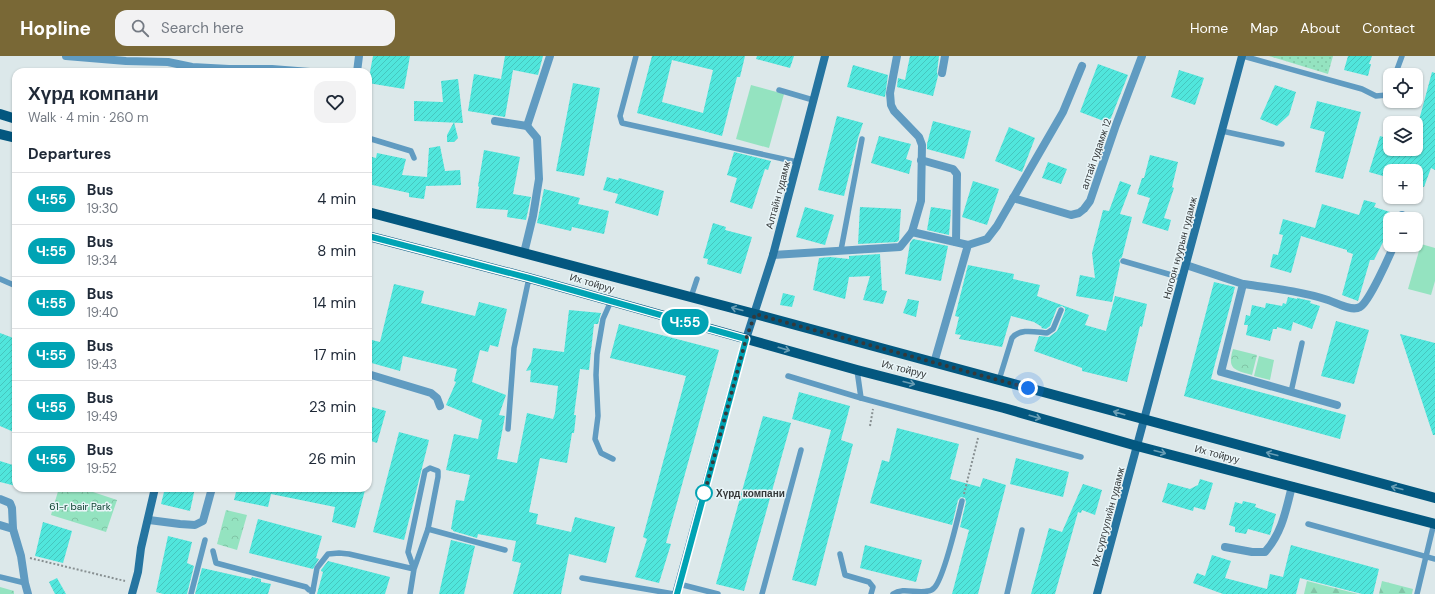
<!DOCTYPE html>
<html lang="en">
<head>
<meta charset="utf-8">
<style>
	body { margin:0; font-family:"DM Sans",sans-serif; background:#f2f2f3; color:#1f2937; height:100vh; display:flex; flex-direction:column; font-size:15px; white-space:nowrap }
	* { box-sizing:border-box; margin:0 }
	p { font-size:13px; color:#747a83 }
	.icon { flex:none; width:22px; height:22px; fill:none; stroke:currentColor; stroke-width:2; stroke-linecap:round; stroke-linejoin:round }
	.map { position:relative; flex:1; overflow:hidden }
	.sheet { position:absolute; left:12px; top:12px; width:360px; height:424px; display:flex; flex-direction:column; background:#fff; border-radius:12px; box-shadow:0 1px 3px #0004 }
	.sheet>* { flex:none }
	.badge { padding:0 8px; border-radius:13px; font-size:14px; line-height:26px }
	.buttons { position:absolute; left:1383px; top:12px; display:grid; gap:8px }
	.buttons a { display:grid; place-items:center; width:40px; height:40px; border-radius:8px; background:#fff; box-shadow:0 1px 3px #0004; font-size:20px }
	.you { position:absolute; width:20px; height:20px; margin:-10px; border:3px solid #fff; border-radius:50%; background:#1a73e8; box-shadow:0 0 0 6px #1a73e833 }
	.map>.badge { position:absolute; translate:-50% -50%; box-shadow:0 0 0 2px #fff }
	h2 { padding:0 16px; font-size:15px; line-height:36px }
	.round { display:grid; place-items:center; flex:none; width:42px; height:42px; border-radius:12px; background:#f2f2f3 }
	.head { display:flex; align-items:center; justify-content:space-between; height:68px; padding:0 16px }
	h1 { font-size:19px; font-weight:700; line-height:30px }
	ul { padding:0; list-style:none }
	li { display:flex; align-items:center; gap:12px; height:52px; padding:0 16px; border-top:1px solid #e0e1e3 }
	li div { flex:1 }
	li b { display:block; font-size:15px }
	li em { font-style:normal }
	li .badge { min-width:44px; font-weight:700; text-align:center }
	header { display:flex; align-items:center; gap:24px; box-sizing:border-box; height:56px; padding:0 20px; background:#796836; color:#fff }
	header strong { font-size:19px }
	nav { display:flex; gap:22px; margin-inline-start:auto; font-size:14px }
	.search { width:280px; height:36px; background:#f2f2f3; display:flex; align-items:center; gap:10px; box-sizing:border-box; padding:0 14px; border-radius:12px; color:#747a83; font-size:15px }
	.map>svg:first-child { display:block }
</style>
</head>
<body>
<header>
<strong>Hopline</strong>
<div class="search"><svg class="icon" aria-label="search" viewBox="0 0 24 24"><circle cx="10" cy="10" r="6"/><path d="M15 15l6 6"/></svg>Search here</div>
<nav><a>Home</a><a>Map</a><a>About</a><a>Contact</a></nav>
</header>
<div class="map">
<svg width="1435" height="538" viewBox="0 0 1435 538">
	<defs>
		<pattern id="forest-firs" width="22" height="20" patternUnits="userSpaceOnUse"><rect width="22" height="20" fill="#94e3c0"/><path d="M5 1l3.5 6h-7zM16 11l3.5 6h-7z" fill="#80c4a6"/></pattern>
		<pattern id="park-crowns" width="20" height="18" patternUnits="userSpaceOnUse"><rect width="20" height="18" fill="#94e3c0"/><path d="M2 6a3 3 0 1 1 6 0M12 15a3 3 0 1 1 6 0" fill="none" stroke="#80c4a6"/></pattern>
		<pattern id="garden-dots" width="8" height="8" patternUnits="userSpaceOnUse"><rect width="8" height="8" fill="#94e3c0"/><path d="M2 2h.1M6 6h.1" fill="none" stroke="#80c4a6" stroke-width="1.8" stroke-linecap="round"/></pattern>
		<pattern id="building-hatch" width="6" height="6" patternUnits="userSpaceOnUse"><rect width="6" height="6" fill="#50e6dc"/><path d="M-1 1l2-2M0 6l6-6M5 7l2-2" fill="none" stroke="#46c6be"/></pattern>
	</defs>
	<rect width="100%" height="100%" fill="#dce8ea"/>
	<g fill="url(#forest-firs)">
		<path d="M1307 525 1358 538H1304Z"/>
		<path d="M1382 525 1413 533 1412 538H1379Z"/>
	</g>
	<g fill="url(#park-crowns)">
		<path d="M1233 293 1257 299 1252 319C1234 314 1227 313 1233 293Z"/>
		<path d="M59 432H81L117 444 106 476 51 459Z"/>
		<path d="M226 454 247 459 237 494 217 488Z"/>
		<path d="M0 531 14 535V538H0Z"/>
	</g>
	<path fill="url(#garden-dots)" d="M1269 0H1333L1328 18Z"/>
	<g fill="#94e3c0">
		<path d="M751 29 784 38 769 92 736 83Z"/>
		<path d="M1421 188 1435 192V225L1431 239 1408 233Z"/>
		<path d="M1259 300 1274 304 1270 324 1254 320Z"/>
	</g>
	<g fill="url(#building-hatch)" fill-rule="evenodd">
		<path d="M373 0H410L404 33 368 27Z"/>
		<path d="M505 0H543L538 19 513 14 505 61 468 55 474 18 501 23Z"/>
		<path d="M652 0H745L740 21H737L722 80 637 57ZM672 4 713 14 703 57 662 46Z"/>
		<path d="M757 0H794L790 12 756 3Z"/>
		<path d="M910 0H939L937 16 938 20 933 40 897 31 898 22 905 24Z"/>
		<path d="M1348 0H1372L1369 8H1371L1368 20 1344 14Z"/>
		<path d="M1098 8 1128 19 1109 67 1080 56Z"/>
		<path d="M853 9 888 19 885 41 847 31Z"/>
		<path d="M1179 14 1204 22 1195 49 1171 41Z"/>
		<path d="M1432 16 1435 17V114L1431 112 1424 131 1416 129V115H1390V122L1369 116 1380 80 1390 83V93H1416L1423 69 1418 68Z"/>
		<path d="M458 23 463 67 414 65V45L443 46 441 25Z"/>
		<path d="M573 27 600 32 584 120 556 115Z"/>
		<path d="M1275 29 1296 36 1289 59 1277 70 1260 63Z"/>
		<path d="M1317 45 1361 56 1343 123 1315 116 1325 76 1310 72Z"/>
		<path d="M837 60 863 67 858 82 844 140 818 134Z"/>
		<path d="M933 65 971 75 964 103 927 93V88Z"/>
		<path d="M454 66 458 82 454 86H447V79Z"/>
		<path d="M1009 71 1035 82 1022 116 995 105Z"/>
		<path d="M879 80 911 88 906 103 912 105 909 118 871 107Z"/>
		<path d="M440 90 445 115 460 114 461 129 426 130 424 143 409 141V137L368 128V100L376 102 377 97 406 103 402 119 427 121 429 92Z"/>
		<path d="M484 94 520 101 513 138 531 141 526 164 507 161 508 154 476 152 479 131 478 130Z"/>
		<path d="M734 96 771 105 768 114 765 113 752 153 730 146 737 122 727 119Z"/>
		<path d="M1150 99 1178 106 1172 131 1174 132 1164 162 1171 164 1168 175 1142 167 1150 142 1137 138 1142 122H1144Z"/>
		<path d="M1048 106 1067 113 1061 128 1042 122Z"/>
		<path d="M607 121 618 124 619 122 664 135 658 160 615 147 618 138 603 134Z"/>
		<path d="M973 125 999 133 987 169 962 161Z"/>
		<path d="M1120 125 1131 129 1120 158 1132 161 1122 201 1119 204 1120 208 1112 246 1076 240 1080 219 1095 222 1092 197 1103 154 1109 155Z"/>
		<path d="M544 133 580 142 578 148 609 155 604 178 572 171 571 175 537 167Z"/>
		<path d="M1364 144 1376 147 1374 151 1390 156V172L1374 204H1370L1358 245 1342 239 1353 198 1347 196V194L1301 180 1291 217 1270 211 1273 198 1278 199 1283 179 1279 178 1283 163 1315 172 1322 148 1359 159Z"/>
		<path d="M805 151 834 159 825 189 796 181Z"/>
		<path d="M860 151 901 153 899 184 897 186 858 188Z"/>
		<path d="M931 151 951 154 949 179 927 174Z"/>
		<path d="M713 167 726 171 725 174 752 181 741 218 707 208 708 203 703 202Z"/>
		<path d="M913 183 948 190 941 225 905 218 910 187Z"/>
		<path d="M880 198 882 234 887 235 883 248 863 244 870 220 849 221 845 243 813 234 819 202 830 201 849 203V200Z"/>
		<path d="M968 209 1014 218 1013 223 1040 229 1037 240 1089 259 1085 269 1106 275 1115 240 1147 248 1142 271 1140 270 1127 326 1082 315V312L1034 295 1039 280 1049 281 1057 275 1065 255V252L1062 250 1057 252 1050 270 1046 273 1041 272 1042 271 1034 266 1011 260 1002 291 959 283 961 279 955 278 959 261 955 260Z"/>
		<path d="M1214 226 1235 231 1211 323 1346 359 1340 383 1184 340Z"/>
		<path d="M394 228 424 235 421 247 475 260 479 246 507 253 498 291 490 289 488 296 480 294 472 326 506 339 499 359 505 360 497 403 517 407 527 357 553 363 555 357 558 330 530 326 531 314 526 315 531 306 533 292 564 296 569 254 601 257 598 268H594L589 314 580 313 574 359H576L574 377H572L567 407 540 402 529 456 538 458 536 468 571 476 575 461 615 471 606 507 569 498 561 538H513L521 507 512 505 516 485 478 478 477 482 453 475V474L451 473 456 444 464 445 470 419 446 414 454 378 478 383 482 364 446 349 456 326 454 325 457 313 403 300 400 315 368 306V283L380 286Z"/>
		<path d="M783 237 795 240 792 251 780 249Z"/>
		<path d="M1288 241 1297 243V242L1311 245 1310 247 1320 250 1312 273 1293 266 1291 275 1277 271V273H1273L1270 285 1246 279 1248 269H1244L1246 259 1250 260 1252 249 1265 252 1266 247 1282 250 1283 247 1286 248Z"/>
		<path d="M908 243 919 245 916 261 903 257Z"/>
		<path d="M1336 265 1369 274 1354 328 1321 320Z"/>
		<path d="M619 268 719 294 666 487 671 488 659 527 635 521 647 483 643 481 686 320 610 302Z"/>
		<path d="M0 277 16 283V377L0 370Z"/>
		<path d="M1400 278 1435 287V379H1433Z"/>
		<path d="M799 336 850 350 841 384 853 388 816 530 792 524 831 374 792 363Z"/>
		<path d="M368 350 386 355 377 387 368 384Z"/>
		<path d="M763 360 791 367 744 535 716 528Z"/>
		<path d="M897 372 959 388 950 423 980 431 983 422 1006 429 978 538H952L969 474 960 471 966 446 965 442 961 441 958 444 952 469 870 447 882 404 889 406Z"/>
		<path d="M399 376 429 384 404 484 373 476Z"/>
		<path d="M1016 402 1069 416 1063 441 1010 428Z"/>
		<path d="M0 405 16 410V430L0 426Z"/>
		<path d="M1200 423 1213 427 1205 454 1194 451 1193 455 1162 446 1168 427 1190 433 1198 429Z"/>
		<path d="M1083 428 1102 434 1095 459 1082 454 1081 457 1078 456 1055 538H1031L1049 472 1062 476Z"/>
		<path d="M165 432H195L190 455 161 448Z"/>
		<path d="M237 432H358L365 434 355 472 332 466 335 451 271 438 268 451 234 444Z"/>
		<path d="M1243 445 1256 448 1255 451 1276 458 1270 479 1248 473 1246 478 1235 476V471L1229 469 1235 446 1242 448Z"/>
		<path d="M258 463 322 480 316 502 319 503 313 513 249 497Z"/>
		<path d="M43 466 72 475 63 507 35 500Z"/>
		<path d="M168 480 192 486 187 507 194 510 187 538H163L156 536Z"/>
		<path d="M451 484 475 490 464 538H439Z"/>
		<path d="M865 489 922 504 916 526 860 512Z"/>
		<path d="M1291 489 1379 513 1373 538H1362L1300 522 1296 538H1223L1193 527 1197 517 1205 520 1212 499 1231 505 1225 522 1267 533 1270 518 1283 521Z"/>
		<path d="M328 505 390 521 385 538H317L323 516 321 515V514Z"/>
		<path d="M202 512 251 523 252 521 261 523V526L271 528 268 538H195Z"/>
		<path d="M57 522 66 538H55L49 526Z"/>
	</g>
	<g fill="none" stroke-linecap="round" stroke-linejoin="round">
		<g stroke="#889092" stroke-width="2" stroke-dasharray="2 2" stroke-linecap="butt">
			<path d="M870 370 873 353"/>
			<path d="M964 438 978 382"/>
			<path d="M30 502 125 525"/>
		</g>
		<g stroke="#609bc1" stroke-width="5.5">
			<path d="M636 0 620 60 622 67 797 106"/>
			<path d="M1243 0 1362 33 1376 40 1387 39 1390 31"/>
			<path d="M1395 19 1402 0"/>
			<path d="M779 34 813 44"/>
			<path d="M1222 75 1282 88"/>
			<path d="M368 82 411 95 414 102"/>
			<path d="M841 194 862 83"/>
			<path d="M1123 205 1182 222"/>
			<path d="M0 223 16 230"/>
			<path d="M691 241 697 223"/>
			<path d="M611 245 603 263 597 298 596 319 598 360 595 383 601 397 613 403"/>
			<path d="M857 314 861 342 1081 401"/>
			<path d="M788 320 861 342"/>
			<path d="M999 324 1012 282C1020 272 1035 276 1047 277L1053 273 1061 254"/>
			<path d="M1291 336 1302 287"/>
			<path d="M508 373 514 292 529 222"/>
			<path d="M1308 468 1435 503"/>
			<path d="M428 473 505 494"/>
			<path d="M213 495 216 507 306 531 309 534H313L312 538"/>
			<path d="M840 498 845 519 869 526 873 531 871 538"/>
			<path d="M0 521 25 527"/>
			<path d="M582 522 674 538"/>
			<path d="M679 528 718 538"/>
			<path d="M313 534 317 512 328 498 339 497 349 498 414 513 408 496 425 415 430 412 438 415V421L428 473 414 513 410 538"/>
			<path d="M191 538 205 484"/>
			<path d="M762 538 801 394"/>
			<path d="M893 538C903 531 917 538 928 535 930 535 933 533 934 532 944 523 958 461 962 445"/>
			<path d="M1007 538 1022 474"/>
			<path d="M1417 538 1434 467"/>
		</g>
		<g stroke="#609bc1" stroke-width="8">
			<path d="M66 0 126 5 168 6 192 11 229 13H272L310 16"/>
			<path d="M897 0 890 37 891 49 894 55 919 81 922 89 921 145 912 176"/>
			<path d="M357 16 359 0"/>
			<path d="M942 17 945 0"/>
			<path d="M495 65 527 70 537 82 539 123 533 160 524 197"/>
			<path d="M527 70 550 0"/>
			<path d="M921 104 953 113 957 118 956 186"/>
			<path d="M1013 142 1071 159 1079 157 1084 153 1090 145 1116 69 1142 0"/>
			<path d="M1401 163 1402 159"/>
			<path d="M773 199 900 191 912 176 968 189"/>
			<path d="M1186 209 1243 228 1221 316 1337 349"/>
			<path d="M1243 228C1271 232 1301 235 1328 244 1337 247 1352 256 1360 251 1369 246 1389 201 1394 189"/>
			<path d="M934 307 968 189 987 183 997 170 1063 56 1082 10"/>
			<path d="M368 318 431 337 437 342 440 350"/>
			<path d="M0 443 10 447 12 452 13 473"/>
			<path d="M149 464 180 468 195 469 203 465 212 432"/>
			<path d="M0 469 13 473 21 500 25 527 28 538"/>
			<path d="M1225 491 1252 496H1265C1282 477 1286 454 1292 430"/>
		</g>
		<g stroke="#2574a0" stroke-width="8">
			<path d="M132 538 138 516 141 492 155 432"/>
			<path d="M676 538 746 283 773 199 825 0"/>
			<path d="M1097 538 1242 0"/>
		</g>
		<g stroke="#03577f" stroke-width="10">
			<path d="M0 58 16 63"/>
			<path d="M0 78 16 82"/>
			<path d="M368 156 755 258 1435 442"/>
			<path d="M368 180 529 222 857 314 1004 352 1137 390 1435 468"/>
		</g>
	</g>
	<defs><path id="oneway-shaft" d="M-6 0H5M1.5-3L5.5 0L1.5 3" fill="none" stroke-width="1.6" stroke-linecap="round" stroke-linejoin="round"/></defs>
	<g stroke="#6a9eb5">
		<use href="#oneway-shaft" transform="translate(737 253) rotate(-165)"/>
		<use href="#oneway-shaft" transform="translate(784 293) rotate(16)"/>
		<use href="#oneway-shaft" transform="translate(909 327) rotate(14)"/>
		<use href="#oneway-shaft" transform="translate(1119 357) rotate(-164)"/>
		<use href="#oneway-shaft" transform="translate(1035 361) rotate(16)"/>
		<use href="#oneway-shaft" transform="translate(1160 396) rotate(15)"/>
		<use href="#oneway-shaft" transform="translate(1272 398) rotate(-165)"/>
		<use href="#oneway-shaft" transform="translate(1397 432) rotate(-165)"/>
	</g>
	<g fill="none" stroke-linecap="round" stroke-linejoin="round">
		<g stroke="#fff" stroke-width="9">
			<path id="line" d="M368 180 529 222 746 283 677 538"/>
		</g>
		<use href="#line" stroke="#00a3b4" stroke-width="6"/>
		<path stroke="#35393a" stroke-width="4" stroke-dasharray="0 7.2" d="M704 437V439L746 283 755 258 1028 332"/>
	</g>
	<circle fill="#fff" stroke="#00a3b4" stroke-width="2" cx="704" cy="437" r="8"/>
	<g text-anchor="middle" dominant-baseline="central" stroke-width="3" stroke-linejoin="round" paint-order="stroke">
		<g font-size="10" fill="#35393a" stroke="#e9f5f8">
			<text transform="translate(1096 98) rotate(-71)">алтай гудамж 12</text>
			<text transform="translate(778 139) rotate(-75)">Алтайн гудамж</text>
			<text transform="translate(1180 192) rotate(-75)">Ногоон нуурын гудамж</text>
			<text transform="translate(592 227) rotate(16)">Их тойруу</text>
			<text transform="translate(904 313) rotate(14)">Их тойруу</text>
			<text transform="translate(1217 398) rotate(15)">Их тойруу</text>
			<text transform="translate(1108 461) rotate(-75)">Их сургуулийн гудамж</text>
		</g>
		<g font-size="10" font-weight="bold" fill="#35393a" stroke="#e9f5f8" text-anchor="start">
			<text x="716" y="437">Хүрд компани</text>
		</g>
		<g font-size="10" fill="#063b29" stroke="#e9f5f8">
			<text x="80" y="450">61-r bair Park</text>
		</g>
	</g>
</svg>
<div class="buttons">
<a><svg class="icon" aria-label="locate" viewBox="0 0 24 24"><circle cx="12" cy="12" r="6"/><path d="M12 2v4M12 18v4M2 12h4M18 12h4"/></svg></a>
<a><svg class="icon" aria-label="layers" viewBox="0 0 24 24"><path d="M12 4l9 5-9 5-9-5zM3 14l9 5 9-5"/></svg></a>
<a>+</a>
<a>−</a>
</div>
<div class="you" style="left:1028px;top:332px"></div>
<b class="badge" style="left:685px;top:266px;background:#00a3b4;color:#fff">Ч:55</b>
<section class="sheet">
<div class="head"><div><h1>Хүрд компани</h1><p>Walk · 4 min · 260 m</p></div><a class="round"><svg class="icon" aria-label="heart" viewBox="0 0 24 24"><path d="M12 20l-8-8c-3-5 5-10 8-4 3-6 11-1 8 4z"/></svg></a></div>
<h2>Departures</h2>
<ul>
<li><span class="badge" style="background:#00a3b4;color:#fff">Ч:55</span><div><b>Bus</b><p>19:30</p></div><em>4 min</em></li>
<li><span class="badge" style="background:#00a3b4;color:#fff">Ч:55</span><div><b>Bus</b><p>19:34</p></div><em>8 min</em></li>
<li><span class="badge" style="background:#00a3b4;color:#fff">Ч:55</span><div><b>Bus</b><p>19:40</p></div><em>14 min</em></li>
<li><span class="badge" style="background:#00a3b4;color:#fff">Ч:55</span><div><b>Bus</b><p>19:43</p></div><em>17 min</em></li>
<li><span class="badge" style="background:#00a3b4;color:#fff">Ч:55</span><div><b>Bus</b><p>19:49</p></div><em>23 min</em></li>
<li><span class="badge" style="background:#00a3b4;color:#fff">Ч:55</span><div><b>Bus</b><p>19:52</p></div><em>26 min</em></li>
</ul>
</section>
</div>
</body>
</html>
